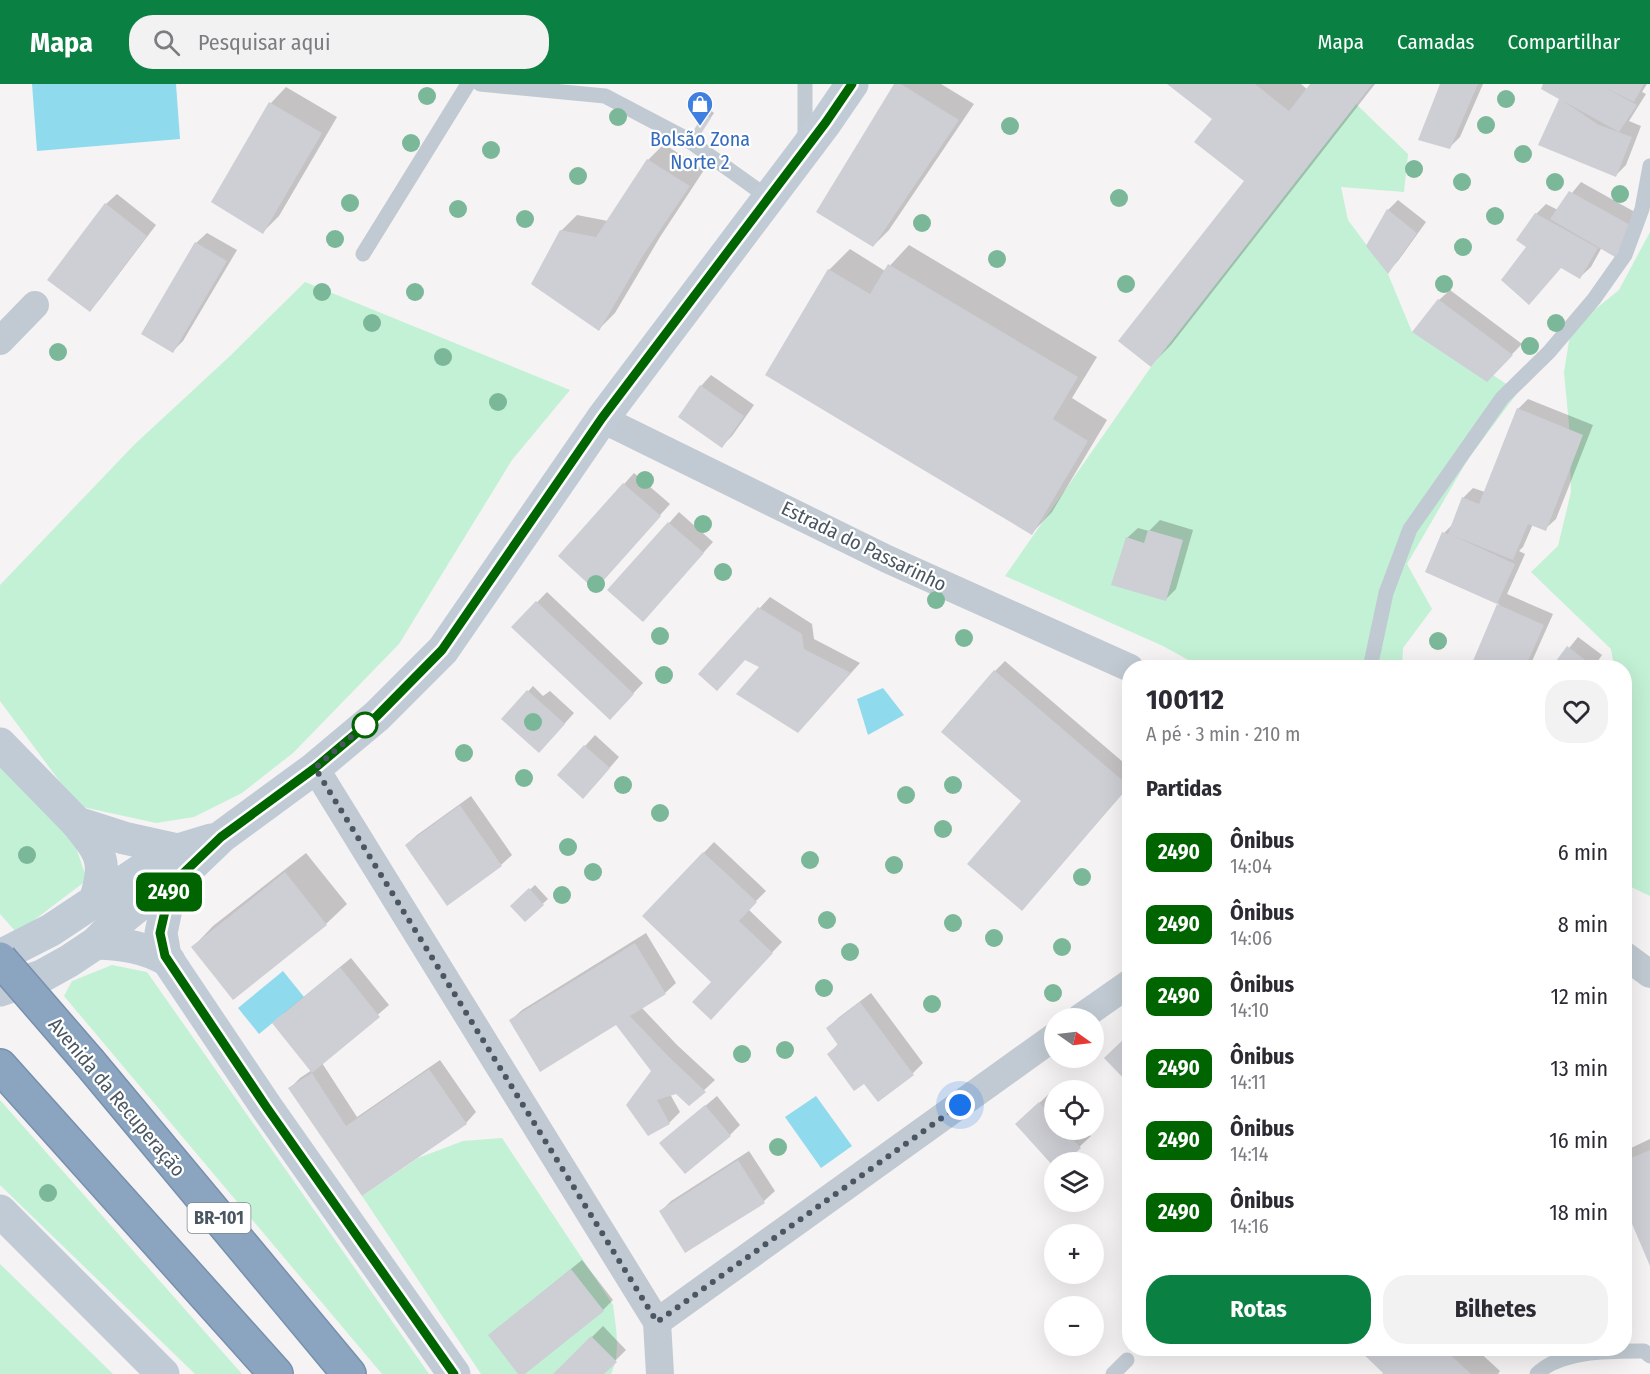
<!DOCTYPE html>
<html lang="pt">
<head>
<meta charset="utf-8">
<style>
	body { margin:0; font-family:"Fira Sans Condensed",sans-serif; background:#f2f2f3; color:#2b2b33; height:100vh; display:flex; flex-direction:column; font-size:22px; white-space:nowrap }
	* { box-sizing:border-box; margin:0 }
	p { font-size:20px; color:#7c7c81 }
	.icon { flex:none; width:33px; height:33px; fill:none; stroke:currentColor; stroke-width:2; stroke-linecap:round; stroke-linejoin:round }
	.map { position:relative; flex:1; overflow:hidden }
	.side { position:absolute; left:1122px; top:576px; width:510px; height:696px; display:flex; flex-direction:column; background:#fff; border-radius:24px; box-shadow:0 6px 24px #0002 }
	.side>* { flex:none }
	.badge { padding:0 12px; border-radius:9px; font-size:21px; line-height:39px }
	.needle { width:39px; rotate:104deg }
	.tools { position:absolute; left:1044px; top:924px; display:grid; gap:12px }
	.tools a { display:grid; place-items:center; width:60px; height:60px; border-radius:50%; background:#fff; box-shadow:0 6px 24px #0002; font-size:30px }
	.you { position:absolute; width:30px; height:30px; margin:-15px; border:4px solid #fff; border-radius:50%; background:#1a73e8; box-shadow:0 0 0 9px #1a73e833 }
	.map>.badge { position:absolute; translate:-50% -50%; box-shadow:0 0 0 3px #fff }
	h2 { padding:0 24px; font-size:22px; line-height:54px }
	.round { display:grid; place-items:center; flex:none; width:63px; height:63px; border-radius:24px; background:#f2f2f3 }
	.summary { display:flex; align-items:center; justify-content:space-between; height:102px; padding:0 24px }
	h1 { font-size:28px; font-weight:700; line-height:45px }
	.action { display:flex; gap:12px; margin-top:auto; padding:12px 24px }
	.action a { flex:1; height:69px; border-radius:24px; background:#0b8043; color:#fff; font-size:24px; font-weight:700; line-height:69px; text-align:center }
	.action a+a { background:#f2f2f3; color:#2b2b33 }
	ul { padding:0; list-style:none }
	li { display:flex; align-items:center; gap:18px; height:72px; padding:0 24px }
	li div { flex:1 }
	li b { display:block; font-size:22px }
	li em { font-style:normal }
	li .badge { min-width:66px; font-weight:700; text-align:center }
	header { display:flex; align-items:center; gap:36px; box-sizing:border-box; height:84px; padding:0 30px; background:#0b8043; color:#fff }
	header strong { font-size:28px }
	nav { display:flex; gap:33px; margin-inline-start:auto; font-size:21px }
	.search { width:420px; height:54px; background:#f2f2f3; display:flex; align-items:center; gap:15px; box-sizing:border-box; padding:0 21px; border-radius:24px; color:#7c7c81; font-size:22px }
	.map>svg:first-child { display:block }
</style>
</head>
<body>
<header>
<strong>Mapa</strong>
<div class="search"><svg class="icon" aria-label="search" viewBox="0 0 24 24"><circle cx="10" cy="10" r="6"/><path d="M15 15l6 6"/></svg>Pesquisar aqui</div>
<nav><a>Mapa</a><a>Camadas</a><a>Compartilhar</a></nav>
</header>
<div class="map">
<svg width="1650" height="1290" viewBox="0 0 1650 1290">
	<rect width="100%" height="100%" fill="#f5f3f3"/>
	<g fill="#c3f1d5">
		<path d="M1356 20 1408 70 1404 108 1341 103 1348 136 1388 190 1412 248 1493 291 1518 308 1468 375 1407 480 1432 525 1403 564 1402 583H1201L1163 562 1005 492 1151 283Z"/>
		<path d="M1650 148V812L1625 800 1624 584 1614 583 1611 565 1531 488 1558 462 1571 408 1569 341 1564 288 1571 245 1619 206Z"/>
		<path d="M305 198 570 306 512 376 399 560 293 669 242 709 194 733 156 739 78 722 0 617V501L135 360 230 272Z"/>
		<path d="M0 681 72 751 87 796 17 849 0 830Z"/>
		<path d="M112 881 147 888 429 1290H382L64 912 72 897Z"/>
		<path d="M0 1016 242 1290H195L0 1101Z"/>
		<path d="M502 1054 613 1221C616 1244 621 1269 611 1290H481L362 1112 418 1074 463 1057Z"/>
		<path d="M0 1180 113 1290H0Z"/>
	</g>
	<g fill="#90daee">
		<path d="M32 0H176L180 55 37 67Z"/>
		<path d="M883 604 904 631 868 651 857 615Z"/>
		<path d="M283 887 304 913 259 950 238 924Z"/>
		<path d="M816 1012 852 1062 821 1084 785 1033Z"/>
	</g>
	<g fill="#0003">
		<path d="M896 0H941L974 20 889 146 873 162Z"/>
		<path d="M1169 0H1301L1308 6 1312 0H1375L1171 261 1151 281 1246 97 1214 35Z"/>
		<path d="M1441 0H1483L1460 53 1450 63Z"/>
		<path d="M1545 0H1647L1642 8 1646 10 1629 37 1641 42 1626 81 1616 91 1561 14Z"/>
		<path d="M286 3 337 33 279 132 263 148 213 118 271 19Z"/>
		<path d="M710 26 714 29 697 54 705 31Z"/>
		<path d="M664 60 704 86 660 153 615 229 599 245 561 147 577 131 608 137 648 76Z"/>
		<path d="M1581 98 1642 132 1625 160 1615 171 1602 163 1591 183 1580 193 1529 163 1536 130 1546 120 1558 126Z"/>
		<path d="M117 110 156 141 100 215 90 226 106 120Z"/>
		<path d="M1398 116 1426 138 1398 177 1388 187V126Z"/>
		<path d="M207 149 237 166 183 257 173 267 196 159Z"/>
		<path d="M909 161 1097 273 1072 314 1107 336 1052 428 1032 449 767 291 829 186 850 165 885 187Z"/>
		<path d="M1450 206 1522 260 1487 296 1439 216Z"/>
		<path d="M711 291 754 321 732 352 722 362 701 302Z"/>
		<path d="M1528 315 1593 341 1556 435 1545 445 1533 440 1523 463 1519 467 1525 470 1507 510 1553 530 1529 584H1471L1499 520 1427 487 1444 449 1454 439 1463 414 1473 404 1485 408 1518 325Z"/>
		<path d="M634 389 670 420 605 493 560 472Z"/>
		<path d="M679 428 713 458 653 525 609 506Z"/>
		<path d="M1160 436 1193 446 1176 505 1166 515 1127 454 1138 444 1149 447Z"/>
		<path d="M547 508 643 599 610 634 513 543Z"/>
		<path d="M770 513 812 540 814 555 860 579 808 637 762 583 745 575 700 590Z"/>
		<path d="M1578 553 1602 571 1593 584H1553Z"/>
		<path d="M1005 577 1130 684V701L1022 825 1023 717 995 587Z"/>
		<path d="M533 602 543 612 550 607 574 629 549 657 503 635Z"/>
		<path d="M595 651 619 673 594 702 559 691Z"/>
		<path d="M471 712 512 771 501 781 406 761 417 751Z"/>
		<path d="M714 758 766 807 748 825 782 858 721 923 713 898 644 832Z"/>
		<path d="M306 769 347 820 326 840 193 863 213 842Z"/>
		<path d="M535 801 548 815 525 836 512 822Z"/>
		<path d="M646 849 676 899 665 909 642 924 677 961 715 996 689 1020 676 1008 670 1010 680 1028 669 1039 648 1050 653 987 617 939 511 936 522 926Z"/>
		<path d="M351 874 389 921 322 979 357 1033 440 976 476 1028 466 1039 362 1110 290 1004 300 994 312 986 284 929Z"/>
		<path d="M871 909 923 979 913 989 864 998 829 970 839 959 828 944 838 934Z"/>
		<path d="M1050 1009 1054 1014V1046H1084L1091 1052 1063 1078H1054V1080L1017 1040Z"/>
		<path d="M717 1012 740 1041 730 1051 661 1059Z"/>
		<path d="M1650 1055V1178L1624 1117V1070L1631 1064Z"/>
		<path d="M749 1067 775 1107 764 1117 686 1167 661 1127 671 1117Z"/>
		<path d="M582 1176 613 1216 603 1226 523 1290H520L490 1251Z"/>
		<path d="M603 1242 626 1266 602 1290H555Z"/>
		<path d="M1359 1264H1475L1500 1287 1498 1290H1385Z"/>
	</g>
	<g fill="#cdcfd5">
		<path d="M894 0H901L959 36 873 163 816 128Z"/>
		<path d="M1167 0H1255L1289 27 1310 0H1372L1151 283 1118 257 1244 97 1194 58 1212 35Z"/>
		<path d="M1440 0H1478L1450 65 1418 56Z"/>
		<path d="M1543 0H1644L1634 18 1604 3 1637 21 1619 48 1563 17 1599 41 1632 53 1616 93 1538 61 1559 15 1541 5Z"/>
		<path d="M269 18 322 49 263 150 211 118Z"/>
		<path d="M704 30 711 34 697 56 690 52Z"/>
		<path d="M647 75 690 102 644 170 599 247 531 200 560 146 596 153Z"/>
		<path d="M1569 107 1632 142 1615 173 1550 135Z"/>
		<path d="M105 119 147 152 90 228 47 196Z"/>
		<path d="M1387 125 1417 149 1388 190 1366 162Z"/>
		<path d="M1535 129 1598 164 1580 195 1561 184 1529 221 1501 196 1526 163 1516 156Z"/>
		<path d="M195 158 227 177 173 269 141 250Z"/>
		<path d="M888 180 1078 293 1053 335 1088 357 1032 451 765 291 828 185 870 210Z"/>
		<path d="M1438 215 1513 271 1487 298 1412 248Z"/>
		<path d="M700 301 744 332 722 364 678 333Z"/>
		<path d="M1517 324 1583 351 1546 447 1528 440 1513 476 1452 451 1515 480 1497 520 1544 541 1525 584H1470L1497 520 1425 488 1442 448 1448 450 1462 413 1479 420Z"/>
		<path d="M623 399 661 432 595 506 558 472Z"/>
		<path d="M668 438 704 469 643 538 607 506Z"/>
		<path d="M1148 446 1183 456 1166 517 1111 501 1126 453 1144 459Z"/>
		<path d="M536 517 634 610 610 636 511 543Z"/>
		<path d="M758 523 802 550 804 565 851 589 798 649 736 610 759 583 745 576 717 607 698 590Z"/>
		<path d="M1567 562 1593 582 1592 584H1551Z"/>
		<path d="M994 586 1129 702 1022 827 967 780 1021 717 941 648Z"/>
		<path d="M527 606 565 640 539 669 501 635Z"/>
		<path d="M584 661 610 684 583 715 557 691Z"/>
		<path d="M460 721 502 782 447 822 405 761Z"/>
		<path d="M703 768 757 818 739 837 773 869 711 936 692 918 711 898 642 832Z"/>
		<path d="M285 788 327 841 233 916 191 863Z"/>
		<path d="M529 804 544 821 525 838 510 822Z"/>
		<path d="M635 859 666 910 630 932 667 971 706 1008 689 1022 676 1010 657 1016 670 1040 648 1052 626 1021 651 987 616 941 540 988 509 936Z"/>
		<path d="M340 883 380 933 312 989 272 939Z"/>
		<path d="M860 918 914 991 878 1018 864 1000 854 1007 827 970 838 961 826 944Z"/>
		<path d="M1128 951 1130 952V1001L1104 974Z"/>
		<path d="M429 985 467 1040 362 1112 288 1004 312 989 346 1042Z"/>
		<path d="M1039 1018 1054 1035V1046H1064L1081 1064 1065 1078H1054V1083L1015 1040Z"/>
		<path d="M705 1021 731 1052 685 1090 659 1059Z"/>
		<path d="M1650 1066V1182L1624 1121V1077Z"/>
		<path d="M738 1076 765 1119 685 1169 659 1127Z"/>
		<path d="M571 1185 604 1227 525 1290H518L488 1251Z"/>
		<path d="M591 1252 617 1278 604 1290H553Z"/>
		<path d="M1357 1264H1443L1471 1290H1382L1383 1289Z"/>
	</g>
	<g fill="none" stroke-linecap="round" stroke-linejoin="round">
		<g stroke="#7690ad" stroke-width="36">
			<g id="highway">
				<path d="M90 979 349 1290"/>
				<path d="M0 982 276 1290"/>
			</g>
		</g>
		<g stroke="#c1cad2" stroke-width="15">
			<path d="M480 0 605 12 685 54 769 114"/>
			<path d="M805 57V0"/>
			<path d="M363 170 468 0"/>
			<path d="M1370 584 1386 509 1410 445 1502 314 1549 268 1594 215 1625 171 1642 125 1650 82"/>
			<path d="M1113 1290 1127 1276"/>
			<path d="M1537 1290C1560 1266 1612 1267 1644 1267L1650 1272"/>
		</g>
		<g stroke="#c1cad2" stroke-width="28">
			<path d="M0 257 35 221"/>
			<path d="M602 335 887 475 1130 584"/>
			<path d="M315 684 657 1238 660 1290"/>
			<path d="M1624 871 1650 890"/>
			<path d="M1080 934 1130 899"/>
			<path d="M657 1238 1054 953"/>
		</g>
		<g stroke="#c1cbd6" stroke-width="33">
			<path d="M0 660 77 739 124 754 178 766"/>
			<path d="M77 739C101 769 108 777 95 817"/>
			<path d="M171 801 161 849 165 872 267 1024 454 1290"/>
			<path d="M96 859C123 860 146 863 169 877"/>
			<path d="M0 872 51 846 149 781 178 766 211 756"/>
			<path d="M0 906 42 892 69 877 96 859 113 842 144 817 171 801 221 753 315 684 377 632 443 566 602 335 826 38 852 0"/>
			<path d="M0 1127 163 1290"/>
		</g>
		<use href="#highway" stroke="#8ba5c1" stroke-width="33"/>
		<g stroke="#7690ad" stroke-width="36" stroke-linecap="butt">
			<path id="highway-bridge" d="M0 875 90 979"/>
		</g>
		<use href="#highway-bridge" stroke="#8ba5c1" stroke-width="33"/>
	</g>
	<g fill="#7bb799">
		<circle cx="427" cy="12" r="9"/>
		<circle cx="1506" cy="15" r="9"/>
		<circle cx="618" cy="33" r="9"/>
		<circle cx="1486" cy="41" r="9"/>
		<circle cx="1010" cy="42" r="9"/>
		<circle cx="411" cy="59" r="9"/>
		<circle cx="491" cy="66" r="9"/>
		<circle cx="1523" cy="70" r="9"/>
		<circle cx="1414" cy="85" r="9"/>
		<circle cx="578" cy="92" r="9"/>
		<circle cx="1462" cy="98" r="9"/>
		<circle cx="1555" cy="98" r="9"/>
		<circle cx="1620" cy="110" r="9"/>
		<circle cx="1119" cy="114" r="9"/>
		<circle cx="350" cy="119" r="9"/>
		<circle cx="458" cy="125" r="9"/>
		<circle cx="1495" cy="132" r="9"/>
		<circle cx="525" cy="135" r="9"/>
		<circle cx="922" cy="139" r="9"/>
		<circle cx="335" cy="155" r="9"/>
		<circle cx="1463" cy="163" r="9"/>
		<circle cx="997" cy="175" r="9"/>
		<circle cx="1126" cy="200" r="9"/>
		<circle cx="1444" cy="200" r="9"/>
		<circle cx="322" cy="208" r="9"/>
		<circle cx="415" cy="208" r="9"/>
		<circle cx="372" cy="239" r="9"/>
		<circle cx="1556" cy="239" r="9"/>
		<circle cx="1530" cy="262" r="9"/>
		<circle cx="58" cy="268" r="9"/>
		<circle cx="443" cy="273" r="9"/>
		<circle cx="498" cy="318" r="9"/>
		<circle cx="645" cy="396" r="9"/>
		<circle cx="703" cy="440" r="9"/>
		<circle cx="723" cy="488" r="9"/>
		<circle cx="596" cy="500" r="9"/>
		<circle cx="936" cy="516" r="9"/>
		<circle cx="660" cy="552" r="9"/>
		<circle cx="964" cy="554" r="9"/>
		<circle cx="1438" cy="557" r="9"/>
		<circle cx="664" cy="591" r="9"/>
		<circle cx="533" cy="638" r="9"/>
		<circle cx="464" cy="669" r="9"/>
		<circle cx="524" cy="694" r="9"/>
		<circle cx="623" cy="701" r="9"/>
		<circle cx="953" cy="701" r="9"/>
		<circle cx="906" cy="711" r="9"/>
		<circle cx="660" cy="729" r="9"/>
		<circle cx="943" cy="745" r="9"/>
		<circle cx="568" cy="763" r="9"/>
		<circle cx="27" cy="771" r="9"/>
		<circle cx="810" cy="776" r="9"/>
		<circle cx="894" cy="781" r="9"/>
		<circle cx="593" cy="788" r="9"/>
		<circle cx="1082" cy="793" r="9"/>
		<circle cx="562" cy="811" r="9"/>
		<circle cx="827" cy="836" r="9"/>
		<circle cx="953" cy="839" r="9"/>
		<circle cx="994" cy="854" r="9"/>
		<circle cx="1062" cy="863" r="9"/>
		<circle cx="850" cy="868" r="9"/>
		<circle cx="824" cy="904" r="9"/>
		<circle cx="1053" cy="909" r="9"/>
		<circle cx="932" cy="920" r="9"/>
		<circle cx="785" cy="966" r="9"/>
		<circle cx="742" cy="970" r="9"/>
		<circle cx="778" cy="1063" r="9"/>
		<circle cx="48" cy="1109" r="9"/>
	</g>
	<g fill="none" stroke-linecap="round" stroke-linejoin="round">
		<g stroke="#fff" stroke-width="14">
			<path id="line" d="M454 1290 267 1024 165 872 160 849 171 801 221 753 315 684 377 632 442 566 602 334 826 38 852 0"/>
		</g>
		<use href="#line" stroke="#006400" stroke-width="9"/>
		<path stroke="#4a5661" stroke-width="6" stroke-dasharray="0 10.8" d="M365 641 366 640 315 684 657 1238 960 1021"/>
	</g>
	<defs>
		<g id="shop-pin" transform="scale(1.35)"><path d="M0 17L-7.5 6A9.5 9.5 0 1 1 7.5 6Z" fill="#3f7fe0" stroke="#fff"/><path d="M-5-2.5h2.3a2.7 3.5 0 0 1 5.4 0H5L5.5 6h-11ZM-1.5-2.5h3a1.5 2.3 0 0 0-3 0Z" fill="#fff"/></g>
	</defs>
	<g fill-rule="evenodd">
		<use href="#shop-pin" x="700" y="20"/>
	</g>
	<circle fill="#fff" stroke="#006400" stroke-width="3" cx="365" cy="641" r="12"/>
	<g text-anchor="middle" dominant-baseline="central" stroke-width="4.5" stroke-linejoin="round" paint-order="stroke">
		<rect fill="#fff" stroke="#808990" stroke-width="1.5" x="187.5" y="1119" width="63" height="30" rx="4.5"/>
		<g font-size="18" font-weight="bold" fill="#4a5661">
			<text x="219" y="1134">BR-101</text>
		</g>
		<g font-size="20" fill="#366cbe" stroke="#fff">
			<text x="700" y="55">Bolsão Zona<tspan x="700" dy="23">Norte 2</tspan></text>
		</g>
		<g font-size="20" fill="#4a5661" stroke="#fff">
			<text transform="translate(864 462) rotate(26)">Estrada do Passarinho</text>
			<text transform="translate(117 1013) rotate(50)">Avenida da Recuperação</text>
		</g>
	</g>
</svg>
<div class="tools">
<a><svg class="needle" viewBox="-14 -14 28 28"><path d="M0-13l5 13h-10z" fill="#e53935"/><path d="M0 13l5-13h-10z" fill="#7c7c81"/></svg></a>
<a><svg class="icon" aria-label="locate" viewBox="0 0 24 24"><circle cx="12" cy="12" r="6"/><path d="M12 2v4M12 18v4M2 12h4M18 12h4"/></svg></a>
<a><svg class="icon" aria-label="layers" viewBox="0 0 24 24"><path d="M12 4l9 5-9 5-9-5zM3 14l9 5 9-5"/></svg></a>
<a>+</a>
<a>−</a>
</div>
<div class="you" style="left:960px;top:1021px"></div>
<b class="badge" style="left:169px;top:808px;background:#006400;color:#fff">2490</b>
<section class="side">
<div class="summary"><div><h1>100112</h1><p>A pé · 3 min · 210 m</p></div><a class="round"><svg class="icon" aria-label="heart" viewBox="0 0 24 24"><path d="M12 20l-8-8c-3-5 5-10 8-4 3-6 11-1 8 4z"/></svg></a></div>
<h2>Partidas</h2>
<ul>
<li><span class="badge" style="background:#006400;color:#fff">2490</span><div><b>Ônibus</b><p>14:04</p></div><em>6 min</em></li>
<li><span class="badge" style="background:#006400;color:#fff">2490</span><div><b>Ônibus</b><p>14:06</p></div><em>8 min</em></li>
<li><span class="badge" style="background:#006400;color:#fff">2490</span><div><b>Ônibus</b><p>14:10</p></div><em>12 min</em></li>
<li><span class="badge" style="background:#006400;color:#fff">2490</span><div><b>Ônibus</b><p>14:11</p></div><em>13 min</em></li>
<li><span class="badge" style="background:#006400;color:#fff">2490</span><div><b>Ônibus</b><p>14:14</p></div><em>16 min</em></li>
<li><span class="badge" style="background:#006400;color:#fff">2490</span><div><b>Ônibus</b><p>14:16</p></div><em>18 min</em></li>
</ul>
<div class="action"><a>Rotas</a><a>Bilhetes</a></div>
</section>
</div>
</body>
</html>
